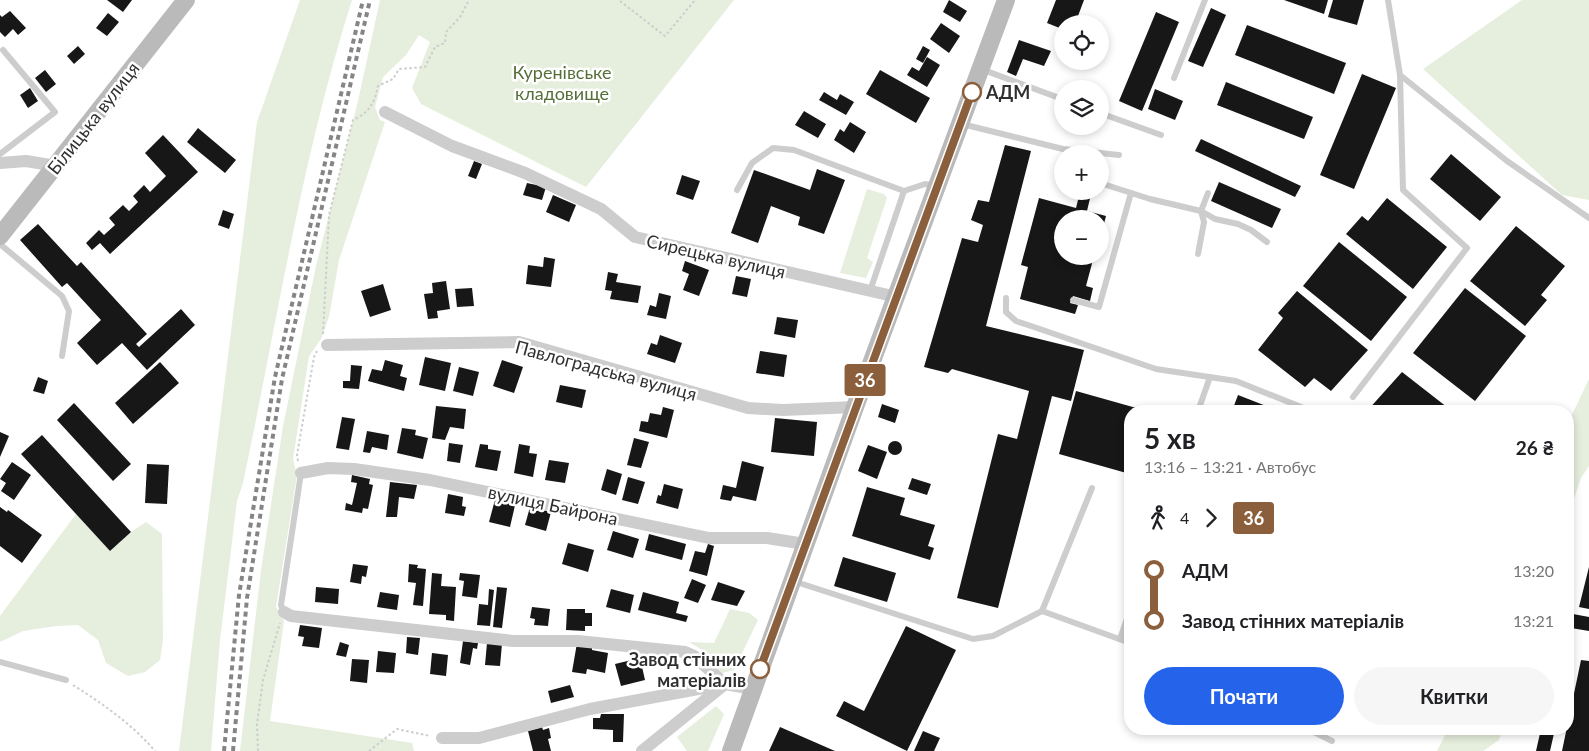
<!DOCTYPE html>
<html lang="uk">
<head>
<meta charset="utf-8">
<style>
	body { margin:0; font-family:Lato,sans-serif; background:#f6f6f6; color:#202124; height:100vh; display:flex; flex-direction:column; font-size:19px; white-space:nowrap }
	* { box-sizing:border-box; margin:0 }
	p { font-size:16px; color:#757577 }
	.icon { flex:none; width:28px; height:28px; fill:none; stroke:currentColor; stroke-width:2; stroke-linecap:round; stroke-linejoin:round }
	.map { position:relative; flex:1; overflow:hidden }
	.panel { position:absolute; left:1124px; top:405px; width:450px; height:330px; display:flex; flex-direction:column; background:#fff; border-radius:20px; box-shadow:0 2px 8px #0003 }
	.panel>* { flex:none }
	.badge { padding:0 10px; border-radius:4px; font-size:18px; line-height:32px }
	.fabs { position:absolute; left:1054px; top:15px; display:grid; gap:10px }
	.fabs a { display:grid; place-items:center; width:55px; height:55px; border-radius:50%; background:#fff; box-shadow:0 2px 8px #0003; font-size:25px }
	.map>.badge { position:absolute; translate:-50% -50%; box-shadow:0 0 0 2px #fff }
	.legs { display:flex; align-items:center; gap:8px; height:55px; padding:0 20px; font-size:16px }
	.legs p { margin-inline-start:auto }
	.summary { display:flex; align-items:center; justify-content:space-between; height:85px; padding:0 20px }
	h1 { font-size:28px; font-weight:700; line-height:38px }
	.cta { display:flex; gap:10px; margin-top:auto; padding:10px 20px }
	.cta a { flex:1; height:58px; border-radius:30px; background:#2563eb; color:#fff; font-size:20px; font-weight:700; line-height:58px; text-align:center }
	.cta a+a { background:#f6f6f6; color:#202124 }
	ul { padding:0 20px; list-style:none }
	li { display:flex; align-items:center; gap:18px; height:50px; font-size:19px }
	li i { display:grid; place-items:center; width:8px; height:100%; margin:0 6px; background:currentColor }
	li i::after { content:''; width:12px; height:12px; margin:-6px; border:4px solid; border-radius:50%; background:#fff }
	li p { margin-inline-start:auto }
	li:first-child i { background:linear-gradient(#0000 50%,currentColor 0) }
	li:last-child i { background:linear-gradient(currentColor 50%,#0000 0) }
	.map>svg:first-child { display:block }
</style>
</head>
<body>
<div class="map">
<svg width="1589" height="751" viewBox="0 0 1589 751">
	<rect width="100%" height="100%" fill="#fff"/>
	<g fill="#e6eedd">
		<path d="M300 0H352C302 157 277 322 243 483L237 501 220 640 211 751H179L257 122Z"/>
		<path d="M380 0H734L586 187 421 104 412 88 430 42 419 35 406 55 383 77 375 107 380 120 385 122 339 260 329 317 321 339 309 356 293 459 297 475 276 607 284 621 270 721 412 743 414 751H240L261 570 283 426 316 266 358 101Z"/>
		<path d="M1522 0H1589V200L1562 195 1423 69Z"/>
		<path d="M867 189 884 194 887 198 867 258 873 262 866 278 840 273Z"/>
		<path d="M1589 379V466L1581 478 1568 517V423Z"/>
		<path d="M76 514 110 551 131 532 146 522 162 534 163 639 160 660 145 672 128 676 106 663 98 640 78 625 56 626 23 631 0 642V616Z"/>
		<path d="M730 609 749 613 758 620 734 670 719 674 704 651 689 642 714 643Z"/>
		<path d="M716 706 724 714 708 751H687L677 737Z"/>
		<path d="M1448 729H1503L1499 740 1483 751H1437Z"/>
	</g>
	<g fill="#171717">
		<path d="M107 0H132L123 12Z"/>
		<path d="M949 0 967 11 960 22 943 12Z"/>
		<path d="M1056 0H1084L1075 24H1062V29L1047 23Z"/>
		<path d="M1284 0H1328L1324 14Z"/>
		<path d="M1333 0H1364L1357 25 1328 17Z"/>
		<path d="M1211 8 1226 15 1203 67 1188 61Z"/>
		<path d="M10 11 26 28 18 35 13 29 5 37 0 32V15L2 17Z"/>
		<path d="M1156 12 1179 22 1142 111 1119 101Z"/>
		<path d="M108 13 119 22 107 36 96 28Z"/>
		<path d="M941 23 960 36 949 53 930 39Z"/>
		<path d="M1247 25 1346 63 1334 94 1235 55Z"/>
		<path d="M1019 40 1051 51 1044 66 1023 59 1016 76 1007 72Z"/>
		<path d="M78 46 85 54 74 64 67 56Z"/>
		<path d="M923 46 930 50 923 63 916 59Z"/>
		<path d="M927 57 940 65 927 87 907 75 912 67 919 71Z"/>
		<path d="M45 70 56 84 46 92 35 78Z"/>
		<path d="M880 70 930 98 916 123 866 94Z"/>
		<path d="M1362 74 1396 88 1354 189 1320 175Z"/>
		<path d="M1226 82 1313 117 1304 139 1217 105Z"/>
		<path d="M30 88 38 101 28 108 20 95Z"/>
		<path d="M1155 89 1183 101 1175 120 1148 109Z"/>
		<path d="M824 92 837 100 840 94 854 102 846 115 819 100Z"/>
		<path d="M804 111 826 124 818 138 795 125Z"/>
		<path d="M850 122 866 132 854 153 834 140 840 129 844 132Z"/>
		<path d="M198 128 236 160 225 173 187 142Z"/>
		<path d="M163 135 198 172 110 254 100 243 92 250 86 243 99 230 104 235 115 225 109 218 123 205 129 211 138 202 133 196 144 185 150 192 166 176 145 153Z"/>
		<path d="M1201 139 1301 186 1295 197 1195 151Z"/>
		<path d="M1005 145 1031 151 986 326 1084 350 1071 401 1052 396 998 608 957 598 998 434 1017 439 1029 391 952 369 948 373 924 367 962 238 978 242 983 225 971 220 978 200 989 202Z"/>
		<path d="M1451 154 1501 197 1480 221 1430 179Z"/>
		<path d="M474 161 482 164 476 179 468 176Z"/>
		<path d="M817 169 845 180 824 234 798 225 800 217 771 206 758 243 731 233 754 170 810 190Z"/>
		<path d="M682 175 700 181 693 200 676 194Z"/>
		<path d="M1219 182 1281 209 1272 228 1211 201Z"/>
		<path d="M527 183 546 187 542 200 523 195Z"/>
		<path d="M1080 192 1091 194 1087 211 1106 216 1101 235 1100 219H1062V256H1094L1086 286 1093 288 1090 301 1073 296 1070 303 1078 305 1075 314 1020 299 1028 267 1021 265 1039 198 1076 208Z"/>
		<path d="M553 195 576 205 569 222 546 212Z"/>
		<path d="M1387 198 1447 247 1413 289 1346 234 1362 216 1368 221Z"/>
		<path d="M223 210 234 214 229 229 218 225Z"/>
		<path d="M38 224 77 266 81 262 147 334 136 344 139 347 181 309 195 325 147 370 122 343 97 365 77 343 101 320 67 283 62 287 20 240Z"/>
		<path d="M1516 226 1565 266 1541 295 1547 300 1525 326 1470 281Z"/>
		<path d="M1339 242 1407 297 1371 341 1303 286Z"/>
		<path d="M544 257 555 259 551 287 526 284 528 265 543 267Z"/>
		<path d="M685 261 709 270 699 296 683 290 689 274 682 271Z"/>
		<path d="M608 272 618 274 616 282 641 286 638 303 610 299 612 291 605 290Z"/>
		<path d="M736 276 751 279 747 297 732 294Z"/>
		<path d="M446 281 450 309 437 311 438 318 428 319 424 294 433 293 432 283Z"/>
		<path d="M383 284 391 310 370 317 361 291Z"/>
		<path d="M472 288 474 306 457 307 455 289Z"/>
		<path d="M1465 288 1526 336 1475 401 1413 353Z"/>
		<path d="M1297 291 1368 350 1331 391 1314 378 1305 387 1258 350 1283 318 1278 313Z"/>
		<path d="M659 293 671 296 666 319 647 315 650 305 656 307Z"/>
		<path d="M777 317 798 320 795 338 774 334Z"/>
		<path d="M660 335 682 343 675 363 647 354 651 343 657 345Z"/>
		<path d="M760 351 787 355 784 377 756 373Z"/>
		<path d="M425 357 451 363 445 391 419 385Z"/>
		<path d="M385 360 403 365 400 376 407 378 404 391 368 381 372 369 382 371Z"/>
		<path d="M502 360 523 367 514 393 493 386Z"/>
		<path d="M160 362 179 383 133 424 115 403Z"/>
		<path d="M351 365 362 366 359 389 343 388V381H350Z"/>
		<path d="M459 367 479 372 473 396 453 391Z"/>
		<path d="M1402 372 1452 411H1367Z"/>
		<path d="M38 377 48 381 44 394 33 391Z"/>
		<path d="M560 385 586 390 582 408 556 402Z"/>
		<path d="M1076 391 1147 411H1130V474L1059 454Z"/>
		<path d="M1238 395 1279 411H1232Z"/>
		<path d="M74 403 131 464 113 481 57 420Z"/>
		<path d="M882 404 899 410 895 423 878 417Z"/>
		<path d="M436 406 466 409 464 429 450 427 445 440 432 438Z"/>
		<path d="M663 407 674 410 667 438 639 431 641 421 648 422 650 413 661 415Z"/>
		<path d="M342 417 355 419 349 450 336 448Z"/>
		<path d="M775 418 817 422 814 456 771 452Z"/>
		<path d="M402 428 416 430 415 435 428 438 423 459 397 453Z"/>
		<path d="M367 431 389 435 387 450 372 447 370 453 363 452Z"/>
		<path d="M0 432 9 436 0 457Z"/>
		<path d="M42 435 131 532 110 551 21 454Z"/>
		<path d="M634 438 649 442 641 468 627 465Z"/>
		<circle cx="895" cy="448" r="7"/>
		<path d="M449 443 463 445 460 463 447 461Z"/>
		<path d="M480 444 488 445V449L501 451 497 471 475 467Z"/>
		<path d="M519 444 530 446 529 453 537 454 533 477 514 473Z"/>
		<path d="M868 445 887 452 877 479 858 471Z"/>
		<path d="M549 460 569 463 565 483 545 480Z"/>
		<path d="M742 461 764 467 756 501 733 496 731 501 720 499 723 485 736 488Z"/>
		<path d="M12 462 31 475 14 500 1 491 6 483 0 479Z"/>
		<path d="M147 464 169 465 167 504 145 503Z"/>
		<path d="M607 469 622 474 616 495 601 490Z"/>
		<path d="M352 475 370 479 369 484 373 485 368 509 363 508 362 513 345 510 346 503 352 505 357 483 351 482Z"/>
		<path d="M628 477 645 482 638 504 622 500Z"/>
		<path d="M912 478 931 484 927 495 908 489Z"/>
		<path d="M390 482 417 485 414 499 399 497 397 517H386Z"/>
		<path d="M664 484 683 489 678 509 656 503 658 495 661 496Z"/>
		<path d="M867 487 905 498 900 515 935 525 928 546 934 548 930 560 852 536Z"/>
		<path d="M448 494 463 497 462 506 466 507 464 516 445 513Z"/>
		<path d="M496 496 516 501 510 527 489 522Z"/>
		<path d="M0 507 7 512 8 510 42 535 22 563 0 546Z"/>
		<path d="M530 507 551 512 546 531 525 525Z"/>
		<path d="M613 531 639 539 633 558 607 550Z"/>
		<path d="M649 534 686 544 682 560 645 550Z"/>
		<path d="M568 543 594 550 588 572 562 564Z"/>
		<path d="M708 544 714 546 707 576 689 571 695 551 705 553Z"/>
		<path d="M843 557 896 573 887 602 834 586Z"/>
		<path d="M353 564 368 566 366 577 362 576 361 584 350 582Z"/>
		<path d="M409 564 418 565 417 568 426 569 423 606 413 605 416 583 408 582Z"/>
		<path d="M1589 567V609L1579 607Z"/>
		<path d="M432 573 442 574 441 586 456 587 454 621 446 620V615L429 614Z"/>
		<path d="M460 573 480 575 477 598 462 596 464 581 459 580Z"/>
		<path d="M692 579 706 585 698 603 684 598Z"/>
		<path d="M718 582 745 591 737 606 711 600Z"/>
		<path d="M316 587 339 589 338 604 315 602Z"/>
		<path d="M497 587 507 588 502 628 493 627Z"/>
		<path d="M489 589 494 590 490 626 477 625 479 604 488 605Z"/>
		<path d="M611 589 634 595 630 613 606 607Z"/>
		<path d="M380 592 399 595 397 610 377 607Z"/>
		<path d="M643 592 679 602 676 613 688 616 686 622 638 610Z"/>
		<path d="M532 607 550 609 548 626 534 625 535 619 530 618Z"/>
		<path d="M567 609H585V613H592V626H585V631L566 630Z"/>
		<path d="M1573 614 1589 617V631L1571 628Z"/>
		<path d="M300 625 322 628 319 648 302 646 304 637 298 636Z"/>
		<path d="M906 626 956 650 907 751 836 716 844 701 864 711Z"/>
		<path d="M1568 632 1574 634 1568 662Z"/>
		<path d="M407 637 420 638 418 655 406 653Z"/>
		<path d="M463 641 478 643 477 649 473 648 470 665 460 663Z"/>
		<path d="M340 642 349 645 346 657 336 655Z"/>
		<path d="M487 643 502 644 500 666 485 665Z"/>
		<path d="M577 643 592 646V650L608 653 605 673 587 669 586 674 572 672Z"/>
		<path d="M378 651 396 653 394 673 376 672Z"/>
		<path d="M432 653 448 655 446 676 430 674Z"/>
		<path d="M640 658 645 680 621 686 615 664Z"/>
		<path d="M352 659 369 660 367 683 350 681Z"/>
		<path d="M1581 660 1589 661V751H1562Z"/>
		<path d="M570 685 574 697 551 703 548 691Z"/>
		<path d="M601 714H624L623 742H613V730L593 729V718H600Z"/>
		<path d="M542 727 543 730 549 728 551 738 548 739 551 751H533L528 731Z"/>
		<path d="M780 727 835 751H769Z"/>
		<path d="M1541 729H1555L1550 751H1536Z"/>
		<path d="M923 731 940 738 934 751H914Z"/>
	</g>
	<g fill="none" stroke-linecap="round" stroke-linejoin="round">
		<g stroke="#cdcdcd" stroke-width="2" stroke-dasharray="2.5 2.5" stroke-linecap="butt">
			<path d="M620 1 665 36 695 0"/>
			<path d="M323 334 329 215 353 120C370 112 374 104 378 86L393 79 399 69 425 67 435 47 445 43 446 32 460 17 469 0"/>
			<path d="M298 461 297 455 314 357 317 351"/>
			<path d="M73 685C103 704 132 724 155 751"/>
			<path d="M258 751 257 724 263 680 280 623"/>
			<path d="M369 751 397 729 430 736"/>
		</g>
		<g stroke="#cdcdcd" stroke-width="6">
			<path d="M981 69 1062 99"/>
			<path d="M1400 75 1507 161 1589 218"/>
			<path d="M1174 78 1205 0"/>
			<path d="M1100 113 1161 135"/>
			<path d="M962 124 1063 149 1119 155"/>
			<path d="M0 154 55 112 3 50"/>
			<path d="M1100 183 1150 199 1201 211 1215 219 1238 224 1251 230 1267 242"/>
			<path d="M737 190 752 163 773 148 794 150 904 191 925 184 936 186"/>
			<path d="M0 244 62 296 69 311 62 356"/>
			<path d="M1198 254 1204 222 1201 211 1208 193"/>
			<path d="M870 291 904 191"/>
			<path d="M1006 298V312L1016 321 1034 327 1156 369 1236 381 1311 411"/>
			<path d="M1073 300 1099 307 1131 193"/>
			<path d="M1353 397 1467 248 1403 190 1400 75 1388 0"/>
			<path d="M1198 411 1210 377"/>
			<path d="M793 581 973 639 993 636 1042 611 1130 643"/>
			<path d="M1042 611 1092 488"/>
			<path d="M284 612 281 605 301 473"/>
			<path d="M1120 639 1130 610"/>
			<path d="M0 662 66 680"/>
			<path d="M1308 729 1332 741"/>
		</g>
		<g stroke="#cdcdcd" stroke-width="12">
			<path d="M385 112 452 146 525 173 601 209 635 237 897 297"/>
			<path d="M0 163 26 161 56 166"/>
			<path d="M327 345 519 342 748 408 783 410 855 407"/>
			<path d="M301 473 328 468 354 469 430 480 709 538H767L805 544"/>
			<path d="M284 612 291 616 513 641H578L685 652 694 656 725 684"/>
			<path d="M442 738H479L590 709 725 684"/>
			<path d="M642 751 725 684 753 689"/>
		</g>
		<g stroke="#bababa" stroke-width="18">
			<path d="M0 236 186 0"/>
			<path d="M731 751 855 407 1006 0"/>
		</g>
		<g stroke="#858585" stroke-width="4" stroke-dasharray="5 4" stroke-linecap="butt">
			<path d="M224 751 239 595 275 377 363 0"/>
			<path d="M233 751 247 598 282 379 370 0"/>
		</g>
	</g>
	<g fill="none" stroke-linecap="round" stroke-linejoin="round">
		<g stroke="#fff" stroke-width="11">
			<path id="line-1" d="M760 669 972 92"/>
		</g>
		<use href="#line-1" stroke="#8b5e3c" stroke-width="8"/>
	</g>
	<g fill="#fff" stroke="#8b5e3c" stroke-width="2.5">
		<circle cx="972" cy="92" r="9"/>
		<circle cx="760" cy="669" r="9"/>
	</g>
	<g text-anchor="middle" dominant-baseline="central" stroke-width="5" stroke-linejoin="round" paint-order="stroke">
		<g font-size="18" fill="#556f39" stroke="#fff">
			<text x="562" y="72">Куренівське<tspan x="562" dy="21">кладовище</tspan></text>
		</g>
		<g font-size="18" font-weight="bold" fill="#303030" stroke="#fff" text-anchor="start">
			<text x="986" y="92">АДМ</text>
			<text x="746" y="659" text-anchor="end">Завод стінних<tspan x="746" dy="21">матеріалів</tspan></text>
		</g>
		<g font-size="18" fill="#303030" stroke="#fff">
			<text transform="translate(93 118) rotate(-52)">Білицька вулиця</text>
			<text transform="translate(716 256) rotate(13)">Сирецька вулиця</text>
			<text transform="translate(606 370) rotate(15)">Павлоградська вулиця</text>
			<text transform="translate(553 505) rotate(12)">вулиця Байрона</text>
		</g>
	</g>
</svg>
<div class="fabs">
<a><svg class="icon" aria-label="locate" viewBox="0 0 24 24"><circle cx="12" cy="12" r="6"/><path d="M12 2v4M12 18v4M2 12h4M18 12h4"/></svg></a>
<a><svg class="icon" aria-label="layers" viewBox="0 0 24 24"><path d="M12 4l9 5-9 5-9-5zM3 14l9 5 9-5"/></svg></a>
<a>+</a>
<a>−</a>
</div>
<b class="badge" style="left:865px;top:380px;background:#8b5e3c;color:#fff">36</b>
<section class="panel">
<div class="summary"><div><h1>5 хв</h1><p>13:16 – 13:21 · Автобус</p></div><b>26 ₴</b></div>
<div class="legs"><svg class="icon" aria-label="walk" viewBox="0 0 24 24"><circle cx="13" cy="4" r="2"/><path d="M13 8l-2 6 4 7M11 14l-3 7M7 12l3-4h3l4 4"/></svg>4<svg class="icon" aria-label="forward" viewBox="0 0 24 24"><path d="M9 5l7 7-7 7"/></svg><b class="badge" style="background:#8b5e3c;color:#fff">36</b></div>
<ul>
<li><i style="color:#8b5e3c"></i><b>АДМ</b><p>13:20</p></li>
<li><i style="color:#8b5e3c"></i><b>Завод стінних матеріалів</b><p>13:21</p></li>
</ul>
<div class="cta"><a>Почати</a><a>Квитки</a></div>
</section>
</div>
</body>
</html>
